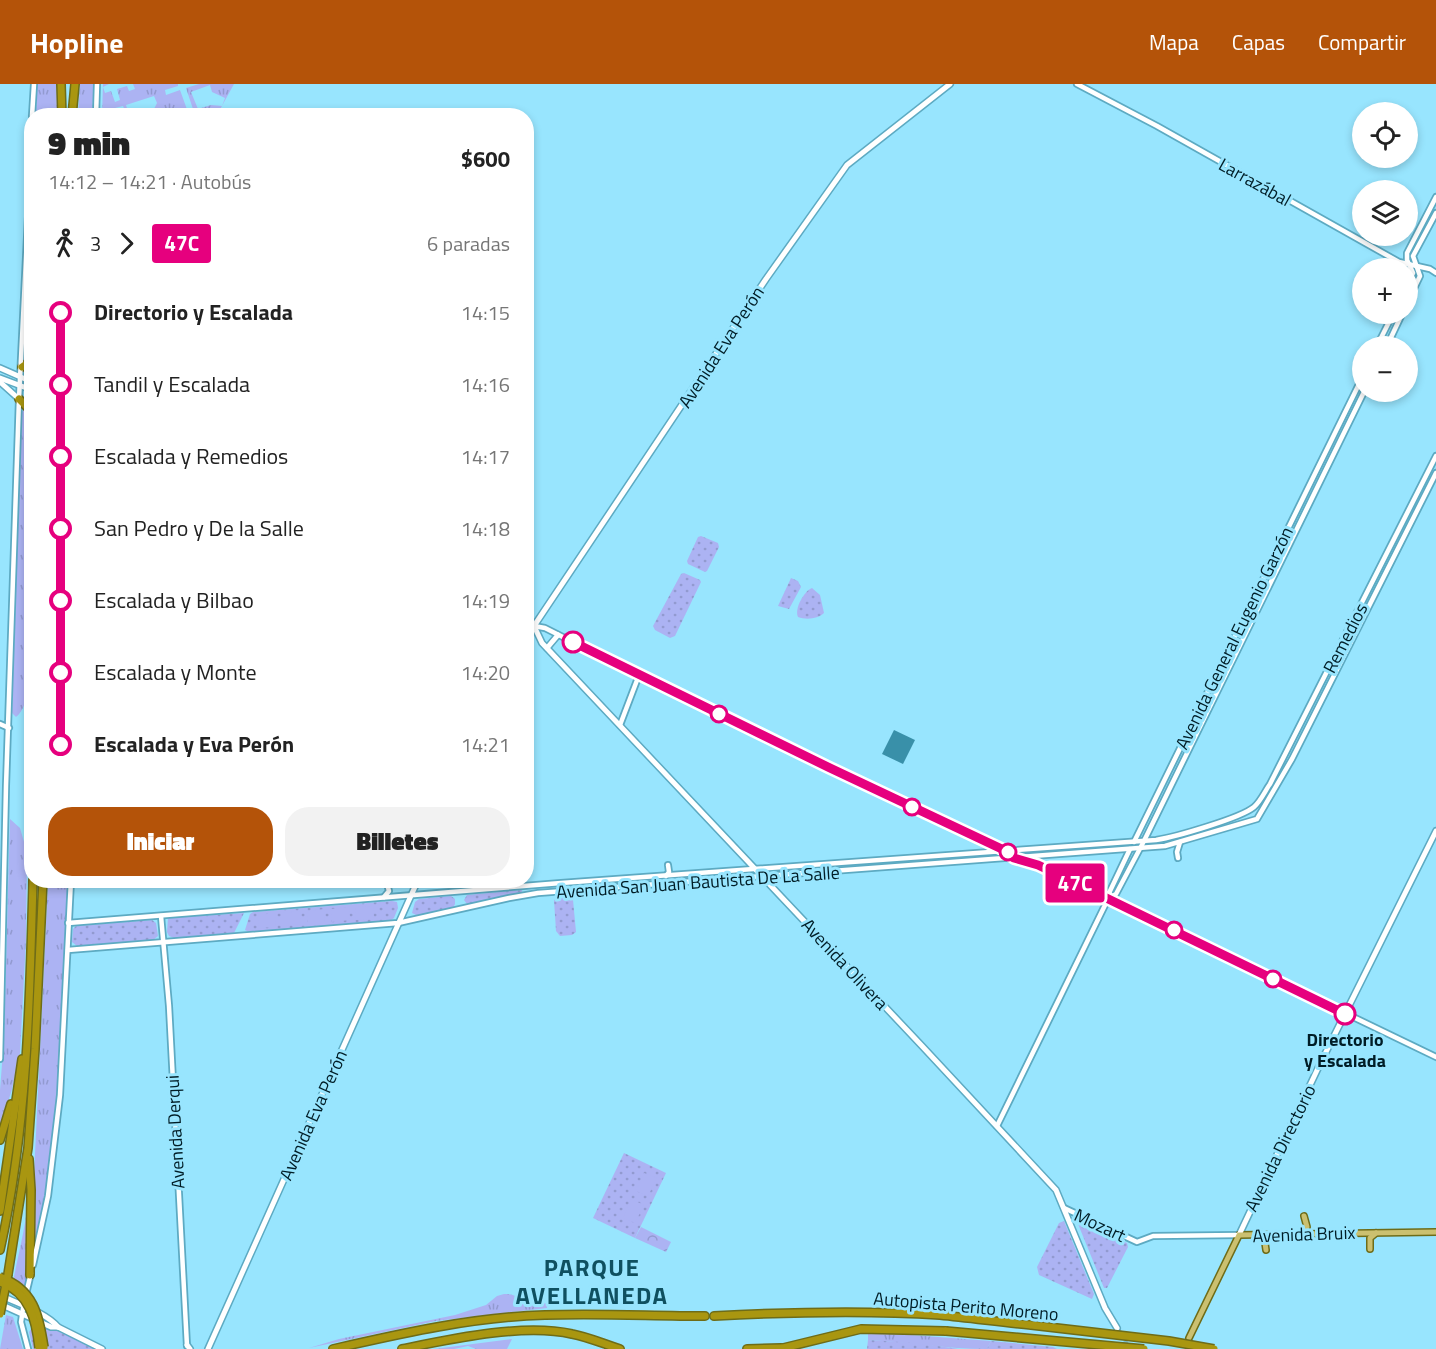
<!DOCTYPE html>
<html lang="es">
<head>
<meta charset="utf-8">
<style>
	body { margin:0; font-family:"Titillium Web",sans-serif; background:#f2f2f2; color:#222; height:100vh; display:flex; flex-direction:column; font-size:22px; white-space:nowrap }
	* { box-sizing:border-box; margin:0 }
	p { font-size:20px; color:#767676 }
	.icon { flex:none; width:33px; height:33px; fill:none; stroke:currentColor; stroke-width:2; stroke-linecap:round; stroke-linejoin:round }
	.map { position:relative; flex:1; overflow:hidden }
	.side { position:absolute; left:24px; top:24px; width:510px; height:780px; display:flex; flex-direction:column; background:#fff; border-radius:24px; box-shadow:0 3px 9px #0003 }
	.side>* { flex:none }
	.badge { padding:0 12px; border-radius:4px; font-size:21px; line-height:39px }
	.fabs { position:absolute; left:1352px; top:18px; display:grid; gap:12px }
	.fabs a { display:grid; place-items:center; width:66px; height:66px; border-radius:50%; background:#fff; box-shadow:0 3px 9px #0003; font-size:30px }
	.map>.badge { position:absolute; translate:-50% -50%; box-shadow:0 0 0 3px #fff }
	.legs { display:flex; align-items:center; gap:9px; height:66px; padding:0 24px; font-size:20px }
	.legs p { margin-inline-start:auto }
	.headline { display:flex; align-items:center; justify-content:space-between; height:102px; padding:0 24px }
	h1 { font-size:33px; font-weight:800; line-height:45px }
	.action { display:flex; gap:12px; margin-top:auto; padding:12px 24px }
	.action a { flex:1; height:69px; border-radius:24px; background:#b45309; color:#fff; font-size:24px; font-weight:800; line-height:69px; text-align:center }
	.action a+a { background:#f2f2f2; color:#222 }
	ul { padding:0 24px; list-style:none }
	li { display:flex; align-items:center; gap:21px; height:72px; font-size:22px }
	li i { display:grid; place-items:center; width:9px; height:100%; margin:0 8px; background:currentColor }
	li i::after { content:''; width:15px; height:15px; margin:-8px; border:4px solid; border-radius:50%; background:#fff }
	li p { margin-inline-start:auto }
	li:first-child i { background:linear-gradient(#0000 50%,currentColor 0) }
	li:last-child i { background:linear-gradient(currentColor 50%,#0000 0) }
	header { display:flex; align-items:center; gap:36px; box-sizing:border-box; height:84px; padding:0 30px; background:#b45309; color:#fff }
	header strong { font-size:28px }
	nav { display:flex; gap:33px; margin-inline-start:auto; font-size:21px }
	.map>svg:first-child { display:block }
</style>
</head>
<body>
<header>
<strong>Hopline</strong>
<nav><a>Mapa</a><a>Capas</a><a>Compartir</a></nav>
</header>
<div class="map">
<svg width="1436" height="1265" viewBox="0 0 1436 1265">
	<defs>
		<pattern id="grass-tufts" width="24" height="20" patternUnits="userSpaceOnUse" patternTransform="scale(1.5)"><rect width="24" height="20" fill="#acb3f3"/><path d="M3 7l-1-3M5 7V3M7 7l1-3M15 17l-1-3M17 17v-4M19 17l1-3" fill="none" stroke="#929ad0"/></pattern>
		<pattern id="forest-crowns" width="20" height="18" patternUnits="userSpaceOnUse" patternTransform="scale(1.5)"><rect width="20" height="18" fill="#acb3f3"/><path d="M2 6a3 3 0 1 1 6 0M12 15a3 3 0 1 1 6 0" fill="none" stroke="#929ad0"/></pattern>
		<pattern id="park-dots" width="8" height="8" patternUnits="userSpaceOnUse" patternTransform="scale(1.5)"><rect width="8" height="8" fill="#acb3f3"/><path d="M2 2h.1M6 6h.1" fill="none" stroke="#929ad0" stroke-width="1.8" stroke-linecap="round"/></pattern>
	</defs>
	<rect width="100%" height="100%" fill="#98e5fe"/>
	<g fill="url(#grass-tufts)" fill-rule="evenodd">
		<path d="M37 0H59L60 31 36 32Z"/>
		<path d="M80 0H94L92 31H78Z"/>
		<path d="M103 0H109L103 3 105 9 111 7 115 18 120 16 117 5 127 2 129 7 135 5 133 0H178V2L165 6 166 11 180 6 189 31H163L161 27 156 28V31H151L157 19 154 12 126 21 129 31H127L123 22 111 25 113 31 102 32Z"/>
		<path d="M199 0H234L217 31H203L201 26 194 28 186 4ZM210 1 212 8 225 14 222 22 211 21 198 25 191 8Z"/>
		<path d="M31 139 32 272 25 274Z"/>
		<path d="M24 325 28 327 32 332V563C30 581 31 623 16 633L12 629 21 343 22 328Z"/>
		<path d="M10 735 20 744 27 768 26 856 20 969 12 1005 0 1045V1006L4 954Z"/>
		<path d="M48 797H68C62 918 64 1043 35 1162L34 1091Z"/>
		<path d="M29 1109 27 1199 24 1211 20 1213 11 1208C17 1175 26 1143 29 1109Z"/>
		<path d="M504 1210C520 1209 524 1223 547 1219V1224L436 1237 309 1264 339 1255 455 1231 486 1221 497 1212Z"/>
		<path d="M6 1231 13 1233 23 1265H0Z"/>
		<path d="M885 1249 991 1257 987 1265C947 1265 907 1258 868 1256V1250Z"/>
		<path d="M512 1255 507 1265H476L468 1262 454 1265H434Z"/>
	</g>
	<path fill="url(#forest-crowns)" d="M641 1143 671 1158 666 1168 635 1154Z"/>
	<g fill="url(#park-dots)">
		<path d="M701 452 718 459 719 463 707 487 705 488 688 480 687 477 698 453Z"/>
		<path d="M684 489 700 496 701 498 675 552 670 554 655 546 653 542 681 490Z"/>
		<path d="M791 494 798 497 801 503 789 525 778 522Z"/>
		<path d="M812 504 820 511 824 529C818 535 806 536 798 533 794 525 804 507 812 504Z"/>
		<path d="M522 806V808L467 820 464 816 467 811Z"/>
		<path d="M569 811 573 816 576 848 572 851 560 852 556 847 554 816 558 812Z"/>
		<path d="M451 812 455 815V820L453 824 418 832 412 829 415 818 419 815Z"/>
		<path d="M392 817 397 818 398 824 394 834 390 837 249 848 245 846 250 830 253 828Z"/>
		<path d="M244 829 234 849 174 854 169 852 167 848 168 834Z"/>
		<path d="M152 836 156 839 158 852 153 856 77 862 72 858 73 845 76 842Z"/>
		<path d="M624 1069 666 1089 635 1154 593 1134Z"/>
		<path d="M1064 1137 1094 1210 1092 1215 1039 1191 1037 1183 1059 1139Z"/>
		<path d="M1080 1138 1127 1159 1128 1163 1107 1204H1104L1078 1140Z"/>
		<path d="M33 1242C50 1240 78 1257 94 1265H47L46 1262 33 1265 29 1248Z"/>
		<path d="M868 1256 916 1259 959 1265H867Z"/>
		<path d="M991 1257 1053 1263 1057 1265H987Z"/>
	</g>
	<g fill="#acb3f3">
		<path d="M373 822 374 835 356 836 355 823Z"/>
		<path d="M349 823 350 836 332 838 331 825Z"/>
		<path d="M324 825 325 839 308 840 307 827Z"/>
		<path d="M300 827 301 840 283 842V829Z"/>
		<path d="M275 829 276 843 259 844 258 831Z"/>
		<path d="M644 1089 657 1094 648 1112 636 1107Z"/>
		<path d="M631 1115 644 1121 635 1139 623 1134Z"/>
	</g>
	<path fill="#3990a9" d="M894 646 915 656 903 680 882 670Z"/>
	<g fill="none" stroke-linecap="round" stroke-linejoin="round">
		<path stroke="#7abdd3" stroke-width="5" stroke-dasharray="5 2.5" stroke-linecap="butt" d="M1117 1244 1129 1265"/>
		<g stroke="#5daac2" stroke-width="8">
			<g id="tertiary">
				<path d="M1077 0 1157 42 1399 178 1430 185 1436 189"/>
				<path d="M32 32 34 0"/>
				<path d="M96 32 97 0"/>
				<path d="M1407 201 1413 189 1407 176V169L1436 113"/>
				<path d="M1407 219 1420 192 1413 172 1436 129"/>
				<path d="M1377 262 1393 230"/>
				<path d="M1387 262 1402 230"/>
				<path d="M534 542 545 544 656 600 1006 767 1014 774 1038 781 1061 792 1436 973"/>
				<path d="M0 640 9 644"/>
				<path d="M620 641 639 591"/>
				<path d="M1134 758 1362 294"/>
				<path d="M1178 774 1177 768 1180 758"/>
				<path d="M666 792 669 788 668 781"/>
				<path d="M384 813 389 807 387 800"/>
				<path d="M1108 815 1116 810 1144 757 1364 308"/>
				<path d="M161 832 169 922 187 1262"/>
				<path d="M68 839 561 799 1156 756C1175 753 1241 734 1254 723 1261 717 1265 707 1270 700L1436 372"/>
				<path d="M68 866 398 839 509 814 538 809 1165 762 1257 735 1292 675 1436 389"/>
				<path d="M0 975 6 702 19 315 32 52"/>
				<path d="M997 1042 1108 815 1110 807 1130 765"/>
				<path d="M1064 1124 1137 1158 1153 1152 1239 1151"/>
				<path d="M33 1181 48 1112 60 1011 71 796"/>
				<path d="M26 1210 31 1189"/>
				<path d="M24 1218 21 1238 28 1265"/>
			</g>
		</g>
		<g stroke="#5daac2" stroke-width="8">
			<g id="secondary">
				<path d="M0 284 32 298"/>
				<path d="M0 294 32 306"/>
				<path d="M0 298 19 315"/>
				<path d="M534 542 542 559 922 962 1056 1106 1105 1224 1117 1244"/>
				<path d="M526 557 534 542 766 195 847 81 950 0"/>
				<path d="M547 564 558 551"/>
				<path d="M1239 1151 1320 980 1436 747"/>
				<path d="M0 1211C18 1220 45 1228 58 1243"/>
				<path d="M0 1220 51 1243H58L102 1265"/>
				<path d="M187 1261 190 1265"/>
				<path d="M208 1265 418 796"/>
			</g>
		</g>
		<g stroke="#6e6c18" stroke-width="8">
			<g id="primary">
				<path d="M1301 1149 1307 1143 1304 1132"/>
				<path d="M1370 1165V1154L1376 1149"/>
				<path d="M1266 1166 1265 1159 1272 1151"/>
				<path d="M1189 1254 1239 1151 1436 1148"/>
			</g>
		</g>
		<g stroke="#6e6c18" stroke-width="10">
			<g id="motorway">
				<path d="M61 0 62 32"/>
				<path d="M72 32 75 0"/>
				<path d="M22 283 32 276"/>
				<path d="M19 315 32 328"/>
				<path d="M0 1056 11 1020"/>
				<path d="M29 1075 31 1106 30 1191"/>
				<path d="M0 1127 22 975"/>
				<path d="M0 1166C27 1045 30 920 33 796"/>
				<path d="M8 1190 28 1064 35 965 43 796"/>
				<path d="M714 1232C789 1228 865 1226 940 1231 970 1234 1001 1238 1031 1241"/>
				<path d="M333 1265C403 1249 474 1233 545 1231 598 1229 652 1232 705 1232"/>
				<path d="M402 1265C451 1255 523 1239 572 1250 588 1253 604 1260 620 1265"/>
				<path d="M747 1265 781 1264"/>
				<path d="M779 1265 861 1245 946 1247"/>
			</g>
		</g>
		<use href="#tertiary" stroke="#fff" stroke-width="4.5"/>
		<use href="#secondary" stroke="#fff" stroke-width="5"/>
		<use href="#primary" stroke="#cbc070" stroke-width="5"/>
		<use href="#motorway" stroke="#a99610" stroke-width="7"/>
		<g stroke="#6e6c18" stroke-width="10" stroke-linecap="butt">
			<g id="motorway-bridge">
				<path d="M0 1193C34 1205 39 1231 44 1263"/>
				<path d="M0 1198C30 1209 36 1236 39 1264"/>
				<path d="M0 1230 8 1190"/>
				<path d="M1031 1241 1169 1257 1214 1265"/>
				<path d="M946 1247 1144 1265"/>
			</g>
		</g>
		<use href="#motorway-bridge" stroke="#a99610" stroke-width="7"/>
	</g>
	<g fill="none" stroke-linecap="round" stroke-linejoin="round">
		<g stroke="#fff" stroke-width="14">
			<path id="line-1" d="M573 558 830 684 1006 767 1014 774 1038 781 1061 792 1345 930"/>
		</g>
		<use href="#line-1" stroke="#e6007e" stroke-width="9"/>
	</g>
	<g fill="#fff" stroke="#e6007e" stroke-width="3">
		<circle cx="573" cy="558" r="10"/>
		<circle cx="719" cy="630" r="8"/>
		<circle cx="912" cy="723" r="8"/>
		<circle cx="1008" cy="768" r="8"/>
		<circle cx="1174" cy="846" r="8"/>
		<circle cx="1273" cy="895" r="8"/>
		<circle cx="1345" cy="930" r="10"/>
	</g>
	<g text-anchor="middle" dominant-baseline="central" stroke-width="6" stroke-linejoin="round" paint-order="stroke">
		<g font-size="18" fill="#001d26" stroke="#98e5fe">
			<text transform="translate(1255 98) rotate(29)">Larrazábal</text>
			<text transform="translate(721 263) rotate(-57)">Avenida Eva Perón</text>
			<text transform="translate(1234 554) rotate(-64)">Avenida General Eugenio Garzón</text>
			<text transform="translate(1345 554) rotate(-63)">Remedios</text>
			<text transform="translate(698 798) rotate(-4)">Avenida San Juan Bautista De La Salle</text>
			<text transform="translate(845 880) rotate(47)">Avenida Olivera</text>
			<text transform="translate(313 1031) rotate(-66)">Avenida Eva Perón</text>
			<text transform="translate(175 1048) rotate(-93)">Avenida Derqui</text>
			<text transform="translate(1280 1064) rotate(-64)">Avenida Directorio</text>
			<text transform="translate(1100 1141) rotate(25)">Mozart</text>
			<text transform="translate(1304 1150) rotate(-2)">Avenida Bruix</text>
			<text transform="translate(966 1222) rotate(5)">Autopista Perito Moreno</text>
		</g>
		<g font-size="18" font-weight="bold" fill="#001d26" stroke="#98e5fe">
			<text x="1345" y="955">Directorio<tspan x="1345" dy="21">y Escalada</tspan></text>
		</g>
		<g font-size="24" font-weight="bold" letter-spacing="1.5" fill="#0f5060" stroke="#98e5fe">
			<text x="592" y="1183">PARQUE<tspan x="592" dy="28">AVELLANEDA</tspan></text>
		</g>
	</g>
</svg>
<div class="fabs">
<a><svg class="icon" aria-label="locate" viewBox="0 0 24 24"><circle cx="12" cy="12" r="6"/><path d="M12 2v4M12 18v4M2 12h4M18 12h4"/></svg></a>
<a><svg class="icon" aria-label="layers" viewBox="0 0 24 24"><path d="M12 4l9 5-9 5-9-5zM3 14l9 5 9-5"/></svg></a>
<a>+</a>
<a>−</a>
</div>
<b class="badge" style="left:1075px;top:799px;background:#e6007e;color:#fff">47C</b>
<section class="side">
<div class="headline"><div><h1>9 min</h1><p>14:12 – 14:21 · Autobús</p></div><b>$600</b></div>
<div class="legs"><svg class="icon" aria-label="walk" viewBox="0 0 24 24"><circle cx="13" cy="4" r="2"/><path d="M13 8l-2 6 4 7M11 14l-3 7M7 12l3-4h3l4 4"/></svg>3<svg class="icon" aria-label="forward" viewBox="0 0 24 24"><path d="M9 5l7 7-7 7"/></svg><b class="badge" style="background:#e6007e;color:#fff">47C</b><p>6 paradas</p></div>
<ul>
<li><i style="color:#e6007e"></i><b>Directorio y Escalada</b><p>14:15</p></li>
<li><i style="color:#e6007e"></i><span>Tandil y Escalada</span><p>14:16</p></li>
<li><i style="color:#e6007e"></i><span>Escalada y Remedios</span><p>14:17</p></li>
<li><i style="color:#e6007e"></i><span>San Pedro y De la Salle</span><p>14:18</p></li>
<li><i style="color:#e6007e"></i><span>Escalada y Bilbao</span><p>14:19</p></li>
<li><i style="color:#e6007e"></i><span>Escalada y Monte</span><p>14:20</p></li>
<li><i style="color:#e6007e"></i><b>Escalada y Eva Perón</b><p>14:21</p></li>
</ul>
<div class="action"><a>Iniciar</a><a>Billetes</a></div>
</section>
</div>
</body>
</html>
